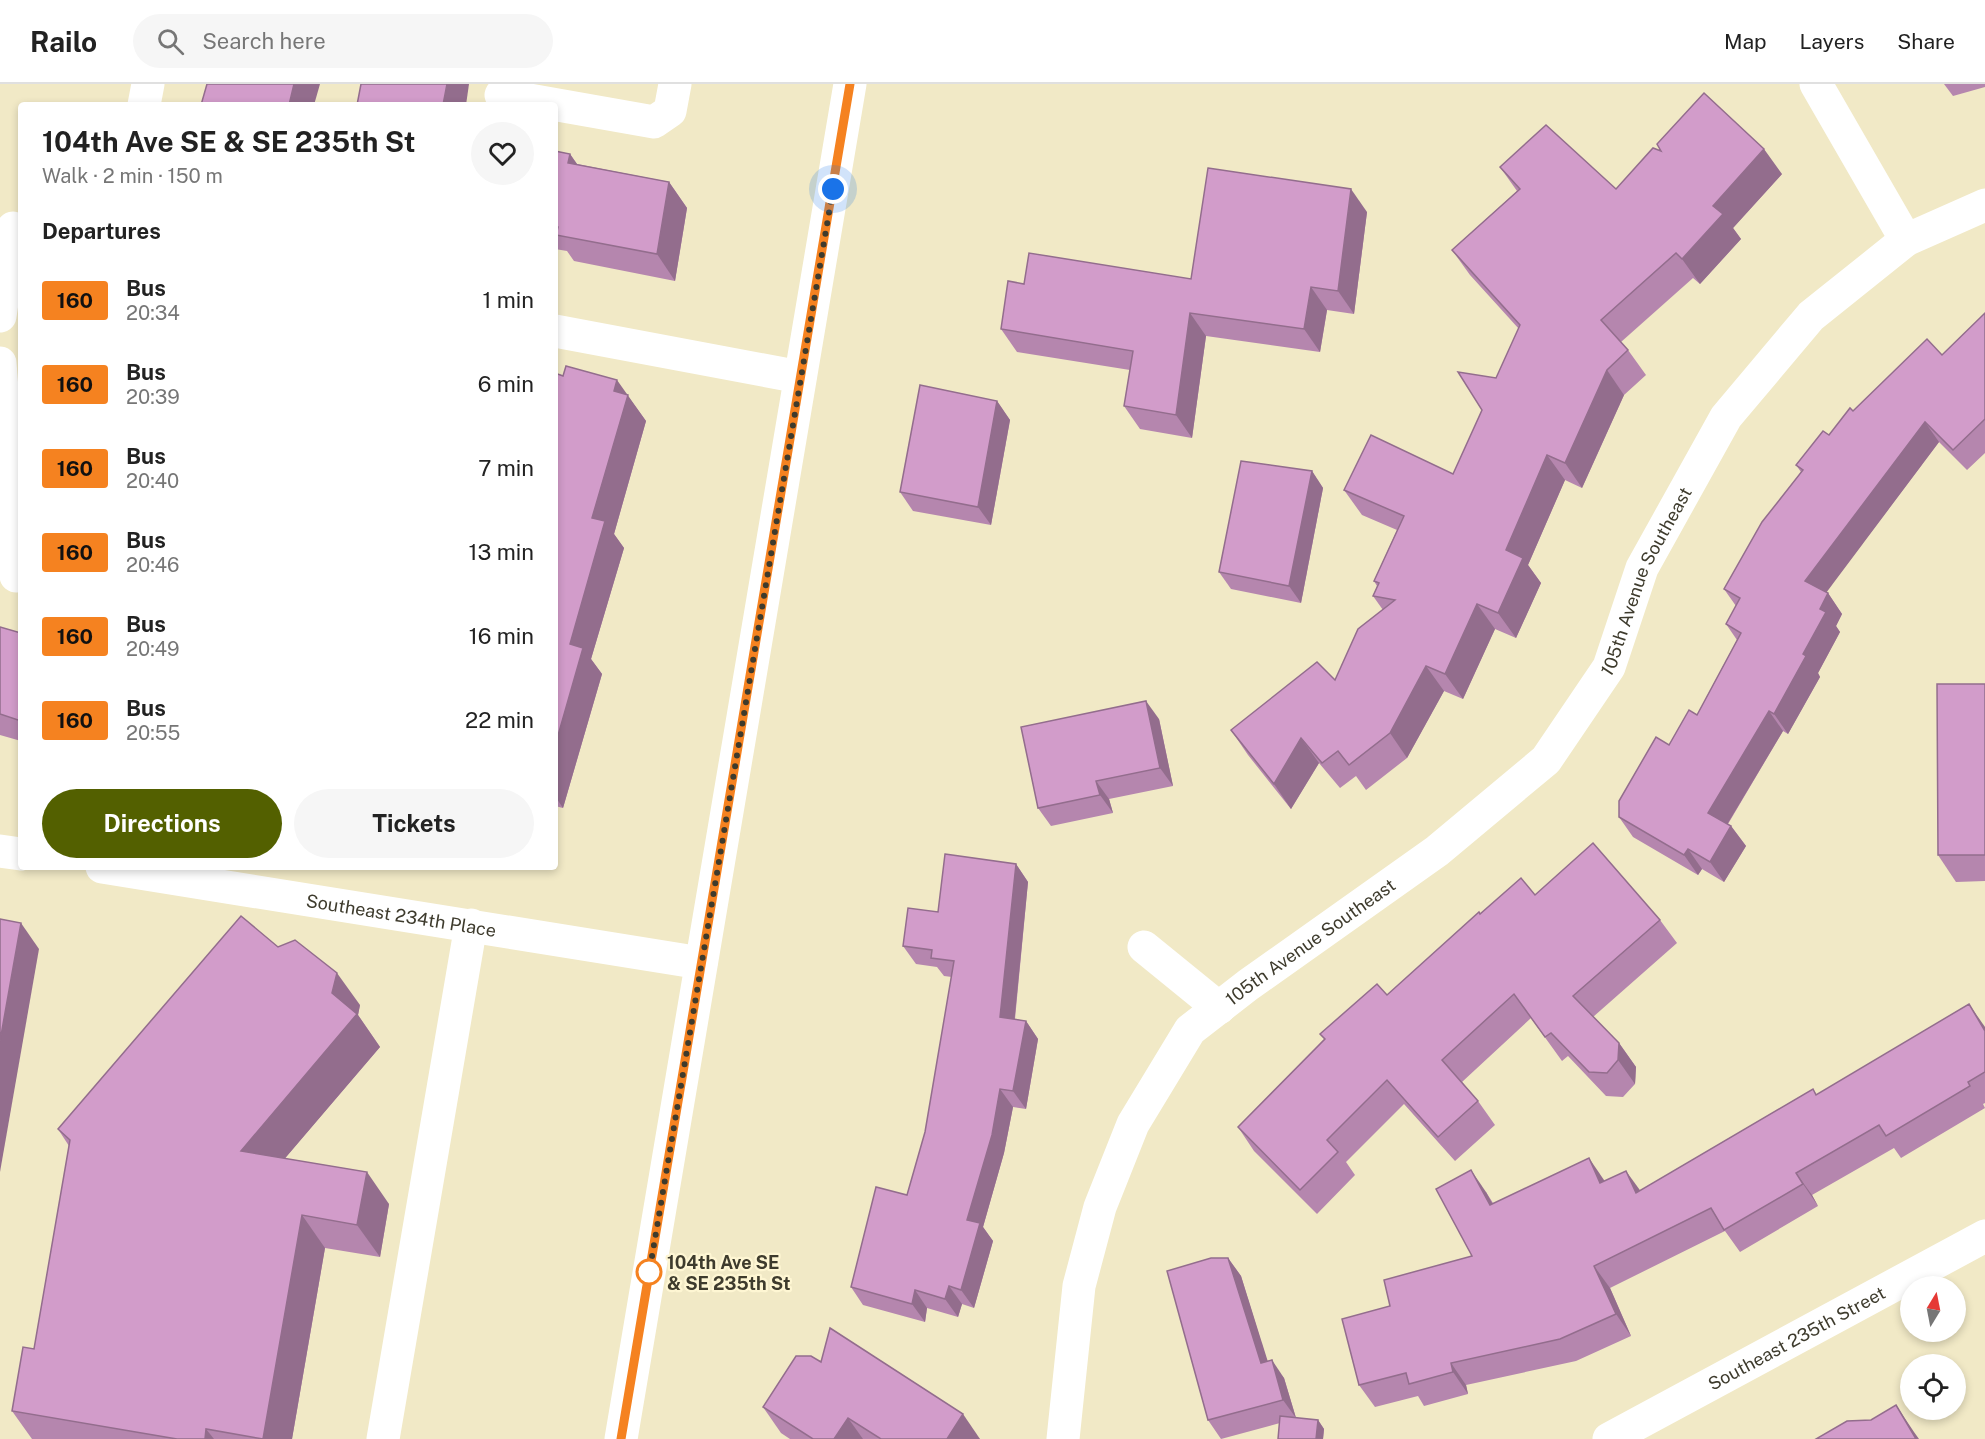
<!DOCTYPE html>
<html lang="en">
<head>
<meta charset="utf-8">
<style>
	body { margin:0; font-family:"Public Sans",sans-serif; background:#f6f6f6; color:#222; height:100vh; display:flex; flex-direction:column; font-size:22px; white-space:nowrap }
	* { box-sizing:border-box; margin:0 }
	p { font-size:20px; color:#767676 }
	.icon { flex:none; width:33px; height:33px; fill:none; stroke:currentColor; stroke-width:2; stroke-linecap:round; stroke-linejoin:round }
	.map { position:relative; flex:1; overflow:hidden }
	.panel { position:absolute; left:18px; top:18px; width:540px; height:768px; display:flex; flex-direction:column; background:#fff; border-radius:6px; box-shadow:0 3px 9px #0003 }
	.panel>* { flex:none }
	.badge { padding:0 12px; border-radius:4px; font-size:21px; line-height:39px }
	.needle { width:39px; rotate:10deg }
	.buttons { position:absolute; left:1900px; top:1192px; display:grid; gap:12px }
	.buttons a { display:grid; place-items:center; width:66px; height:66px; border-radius:50%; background:#fff; box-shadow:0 3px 9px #0003; font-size:30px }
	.you { position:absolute; width:30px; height:30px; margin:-15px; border:4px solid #fff; border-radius:50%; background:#1a73e8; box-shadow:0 0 0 9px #1a73e833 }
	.map>.badge { position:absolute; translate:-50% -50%; box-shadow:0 0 0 3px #fff }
	h2 { padding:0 24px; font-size:22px; line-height:54px }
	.round { display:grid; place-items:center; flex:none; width:63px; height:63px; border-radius:32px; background:#f6f6f6 }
	.summary { display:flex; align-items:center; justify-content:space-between; height:102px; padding:0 24px }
	h1 { font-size:28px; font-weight:700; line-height:45px }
	.action { display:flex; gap:12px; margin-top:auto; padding:12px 24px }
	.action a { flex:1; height:69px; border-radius:36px; background:#536000; color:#fff; font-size:24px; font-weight:700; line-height:69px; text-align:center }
	.action a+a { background:#f6f6f6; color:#222 }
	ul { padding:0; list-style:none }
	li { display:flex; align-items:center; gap:18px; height:84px; padding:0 24px }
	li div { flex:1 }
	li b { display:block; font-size:22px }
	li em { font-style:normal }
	li .badge { min-width:66px; font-weight:700; text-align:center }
	header { display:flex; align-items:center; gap:36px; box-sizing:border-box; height:84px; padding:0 30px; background:#fff; border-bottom:2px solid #e0e0e0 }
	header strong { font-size:28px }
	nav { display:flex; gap:33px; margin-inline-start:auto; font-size:21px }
	.search { width:420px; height:54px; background:#f6f6f6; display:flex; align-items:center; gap:15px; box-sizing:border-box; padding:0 21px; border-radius:33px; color:#767676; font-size:22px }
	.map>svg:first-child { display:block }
</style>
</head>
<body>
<header>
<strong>Railo</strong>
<div class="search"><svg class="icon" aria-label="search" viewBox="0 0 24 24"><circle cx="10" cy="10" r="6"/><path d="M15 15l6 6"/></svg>Search here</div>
<nav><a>Map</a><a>Layers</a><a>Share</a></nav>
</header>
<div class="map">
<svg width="1985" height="1355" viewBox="0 0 1985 1355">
	<rect width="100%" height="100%" fill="#f1e9c6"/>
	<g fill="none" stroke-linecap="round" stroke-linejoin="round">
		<g stroke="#fff" stroke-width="33">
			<path d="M1816 0 1906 156"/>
			<path d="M501 11 654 38 670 27 675 0"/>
			<path d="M144 21 148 0"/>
			<path d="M0 232 13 144"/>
			<path d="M555 247 800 293"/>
			<path d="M0 279 16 492"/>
			<path d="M0 767 21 770"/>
			<path id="s1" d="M102 783 701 879"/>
			<path d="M1144 863 1219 924"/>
			<path d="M383 1355 471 841"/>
			<path id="s2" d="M1063 1355 1079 1202 1100 1123 1133 1040 1190 946 1248 901 1437 767 1546 676 1609 583 1642 484 1726 333 1811 232 1906 156 1985 121"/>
			<path id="s3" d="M1609 1355 1985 1152"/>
		</g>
		<path stroke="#fff" stroke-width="33" d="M621 1355 850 0"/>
	</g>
	<g fill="#b586ae">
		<path d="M1944 0H1985V3L1953 12Z"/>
		<path d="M555 67 570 70 577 80 669 98 687 124 675 197 574 177 567 167 555 165Z"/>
		<path d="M1661 67 1782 90 1733 144 1741 155 1700 200 1693 194 1621 258 1628 266 1646 291 1624 311 1582 404 1565 396 1528 481 1541 499 1516 554 1495 545 1463 615 1444 607 1407 674 1366 706 1356 692 1340 704 1319 679 1291 725 1248 671 1231 646 1335 596 1383 526 1373 512 1377 502 1374 497 1397 446 1362 431 1344 406 1453 390 1519 245 1470 191 1452 166 1517 107 1500 83 1616 105Z"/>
		<path d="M1367 128 1354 230 1327 226 1320 268 1206 252 1192 354 1140 345 1124 322 1130 286 1017 268 1001 245 1024 200 1191 195Z"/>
		<path d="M1985 229V369L1967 386 1939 358 1826 508 1828 509 1842 530 1836 542 1840 548 1818 589 1820 593 1788 650 1783 647 1728 740 1731 742 1746 762 1724 798 1702 785 1698 791 1633 753 1619 733 1669 661 1697 631 1737 556 1726 540 1736 522 1724 505 1801 388 1796 381 1829 351 1853 327 1942 271Z"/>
		<path d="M555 289 627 311 646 337 614 450 624 464 591 575 602 590 563 724 555 722Z"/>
		<path d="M997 317 1010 336 991 441 913 427 900 408Z"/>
		<path d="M1312 387 1323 404 1301 519 1231 505 1219 488Z"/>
		<path d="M0 543 21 549V657L0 651Z"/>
		<path d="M1985 600V797L1956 798 1938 771Z"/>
		<path d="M1159 635 1173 702 1109 715 1113 729 1051 742 1038 724Z"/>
		<path d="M1016 780 1028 798 1015 935 1026 937 1038 955 1026 1025 1013 1023 1004 1069 983 1143 993 1157 974 1224 962 1220 958 1233 927 1224 925 1238 863 1221 851 1203 907 1111 925 1048 952 893 944 892 937 883 916 880 903 862 938 828Z"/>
		<path d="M1535 811 1660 836 1677 859 1593 933 1619 959 1636 983 1635 1000 1623 1013 1606 1012 1568 972 1562 977 1531 934 1462 998 1478 1017 1495 1041 1455 1077 1404 1020 1346 1078 1355 1091 1317 1130 1254 1067 1238 1043 1324 955 1320 950 1387 911 1480 830Z"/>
		<path d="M360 921 358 931 380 963 285 1074 389 1120 380 1173 325 1164 292 1355H32L12 1327 34 1265 69 1062 58 1045Z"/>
		<path d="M1985 943V1019L1983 1020 1985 1024 1901 1074 1894 1064 1812 1111 1818 1122 1740 1168 1725 1147 1610 1204 1631 1252 1576 1277 1466 1301 1468 1310 1424 1322 1418 1312 1375 1323 1359 1301 1390 1222 1472 1172 1486 1108 1493 1119 1605 1097 1640 1107 1813 1005 1817 1011Z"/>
		<path d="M1228 1174 1241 1192 1267 1277 1284 1294 1296 1334 1318 1336 1324 1345 1323 1355H1278L1280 1339 1221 1355 1208 1336Z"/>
		<path d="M821 1278 980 1355H790L781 1349 763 1323Z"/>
	</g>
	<g fill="#936d8d">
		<path d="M294 0H320L314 21H289Z"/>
		<path d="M447 0H469L466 21H443Z"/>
		<path d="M1764 65 1782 90 1733 144 1741 155 1700 200 1682 175 1713 122Z"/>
		<path d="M570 70 588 96 568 79Z"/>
		<path d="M669 98 687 124 675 197 657 170Z"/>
		<path d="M1351 105 1367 128 1354 230 1338 207Z"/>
		<path d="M1311 203 1327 226 1320 268 1304 245Z"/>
		<path d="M1190 229 1206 252 1192 354 1176 331Z"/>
		<path d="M1607 286 1624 311 1582 404 1565 379Z"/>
		<path d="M617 296 646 337 614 450 624 464 591 575 602 590 563 724 555 712V662L570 560 592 434 614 307Z"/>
		<path d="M997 317 1010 336 991 441 978 423Z"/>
		<path d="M1925 338 1939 358 1820 517 1805 497Z"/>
		<path d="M1547 371 1565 396 1528 481 1541 499 1516 554 1498 529 1506 466Z"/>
		<path d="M1312 387 1323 404 1301 519 1289 502Z"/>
		<path d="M1828 509 1842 530 1836 542 1840 548 1818 589 1820 593 1788 650 1774 630 1803 570 1820 525Z"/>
		<path d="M1477 520 1495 545 1463 615 1445 590Z"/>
		<path d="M1426 582 1444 607 1407 674 1390 649Z"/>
		<path d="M1146 617 1159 635 1173 702 1160 684Z"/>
		<path d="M1769 627 1783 647 1722 749 1708 729Z"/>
		<path d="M1301 654 1319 679 1291 725 1274 700Z"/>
		<path d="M1096 697 1109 715 1113 729 1100 711Z"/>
		<path d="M1731 742 1746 762 1724 798 1710 778Z"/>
		<path d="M1688 765 1702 785 1698 791 1684 771Z"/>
		<path d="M1016 780 1028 798 1013 951 1000 933Z"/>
		<path d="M21 839 39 865 0 1088V957Z"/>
		<path d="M337 889 360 921 358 931 380 963 264 1099 241 1067 332 909Z"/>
		<path d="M1969 920 1985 943V947Z"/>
		<path d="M1026 937 1038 955 1026 1025 1013 1007Z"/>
		<path d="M1619 959 1636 983 1635 1000 1618 976Z"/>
		<path d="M1000 1005 1013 1023 1004 1069 983 1143 993 1157 974 1224 961 1206 967 1136Z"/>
		<path d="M1589 1074 1604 1096 1616 1121 1600 1099Z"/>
		<path d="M1471 1086 1486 1108 1505 1143 1490 1121Z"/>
		<path d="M1626 1087 1642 1109H1636Z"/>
		<path d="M367 1088 389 1120 380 1173 357 1141Z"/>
		<path d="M1796 1089 1812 1111 1818 1122 1803 1100Z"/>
		<path d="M302 1131 325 1164 292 1355H263Z"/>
		<path d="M1228 1174 1241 1192 1274 1297 1261 1279Z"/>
		<path d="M1594 1182 1610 1204 1631 1252 1616 1230Z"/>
		<path d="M949 1202 962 1220 958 1233 945 1215Z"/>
		<path d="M915 1206 927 1224 925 1238 912 1220Z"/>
		<path d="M1272 1276 1284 1294 1296 1334 1283 1316Z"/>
		<path d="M1451 1279 1466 1301 1468 1310 1453 1288Z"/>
		<path d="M1896 1321 1914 1348 1919 1355H1916Z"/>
		<path d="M963 1330 980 1355H947Z"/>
		<path d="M848 1334 863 1355H834Z"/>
		<path d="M1318 1336 1324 1345 1323 1355H1316Z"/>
		<path d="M206 1345 214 1355H205Z"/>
	</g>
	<g fill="#d29cca" stroke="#936d8d" stroke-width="1.5">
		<path d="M207 0H294L289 21H201Z"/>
		<path d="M361 0H447L443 21H357Z"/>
		<path d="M1704 9 1764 65 1713 122 1723 130 1682 175 1676 169 1601 236 1628 266 1607 286 1565 379 1547 371 1506 466 1523 474 1498 529 1477 520 1445 590 1426 582 1390 649 1349 681 1338 667 1322 679 1301 654 1274 700 1231 646 1317 578 1335 596 1358 545 1395 516 1373 512 1379 499 1374 497 1404 432 1344 406 1371 351 1453 390 1482 326 1458 288 1496 294 1520 241 1452 166 1520 105 1500 83 1546 41 1616 105 1653 64 1661 67 1657 60Z"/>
		<path d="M555 67 570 70 568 79 669 98 657 170 556 151 558 143 555 142Z"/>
		<path d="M1208 84 1351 105 1338 207 1311 203 1304 245 1190 229 1176 331 1124 322 1133 267 1001 245 1008 197 1024 200 1029 169 1191 195Z"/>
		<path d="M1985 229V335L1953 366 1925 338 1805 497 1828 509 1820 525 1826 528 1803 570 1806 572 1774 630 1769 627 1708 729 1731 742 1710 778 1688 765 1684 771 1619 733V717L1656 653 1669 661 1689 626 1697 631 1741 549 1726 540 1740 514 1724 505 1762 438 1803 386 1796 381 1823 347 1829 351 1850 324 1853 327 1927 255 1942 271Z"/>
		<path d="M566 282 617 296 614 307 628 311 592 434 605 437 570 560 583 564 555 662V289L563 292Z"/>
		<path d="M920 301 997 317 978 423 900 408Z"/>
		<path d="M1241 377 1312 387 1289 502 1219 488Z"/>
		<path d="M0 543 21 549V637L0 630Z"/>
		<path d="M1937 600H1985V771H1938Z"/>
		<path d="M1146 617 1160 684 1096 697 1100 711 1038 724 1021 643Z"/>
		<path d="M1593 759 1660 836 1573 912 1619 959 1618 976 1607 989 1589 988 1551 949 1545 953 1514 910 1442 976 1478 1017 1438 1053 1387 996 1327 1056 1338 1068 1300 1106 1238 1043 1325 955 1320 950 1377 900 1387 911 1479 828 1480 830 1521 794 1535 811Z"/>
		<path d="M945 770 1016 780 1000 933 1026 937 1013 1007 1000 1005 992 1051 967 1136 980 1139 961 1206 949 1202 945 1215 915 1206 912 1220 851 1203 876 1103 907 1111 925 1048 954 877 931 874 932 866 903 862 908 824 938 828Z"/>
		<path d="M241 832 278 863 295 856 337 889 332 909 357 930 241 1067 367 1088 357 1141 302 1131 263 1355 206 1345 205 1355H177L12 1327 23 1263 34 1265 70 1056 58 1045Z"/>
		<path d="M0 835 21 839 0 957Z"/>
		<path d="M1969 920 1985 947V988L1968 998 1970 1002 1886 1052 1879 1041 1796 1089 1803 1100 1724 1146 1711 1124 1594 1182 1616 1230 1560 1255 1451 1279 1453 1288 1409 1300 1406 1289 1359 1301 1342 1235 1390 1222 1384 1196 1472 1172 1436 1105 1471 1086 1490 1121 1589 1074 1600 1099 1626 1087 1636 1109 1813 1005 1816 1011Z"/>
		<path d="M1211 1174H1228L1261 1279 1272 1276 1283 1316 1208 1336 1167 1187Z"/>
		<path d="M830 1244 963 1330 947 1355H881L848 1334 834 1355H813L763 1323 796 1272H811L821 1278Z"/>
		<path d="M1896 1321 1916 1355H1816L1847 1337 1871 1336Z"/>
		<path d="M1280 1332 1318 1336 1316 1355H1278Z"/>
	</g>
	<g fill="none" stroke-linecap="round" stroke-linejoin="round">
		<g stroke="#fff" stroke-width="14">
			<path id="line" d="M621 1355 850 0"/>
		</g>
		<use href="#line" stroke="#f58220" stroke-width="9"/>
		<path stroke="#3e3b2d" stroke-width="6" stroke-dasharray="0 10.8" d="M649 1188 648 1196 833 105"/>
	</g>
	<circle fill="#fff" stroke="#f58220" stroke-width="3" cx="649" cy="1188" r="12"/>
	<g text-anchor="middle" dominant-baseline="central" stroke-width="4.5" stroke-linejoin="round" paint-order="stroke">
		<g font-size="18" fill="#3e3b2d" stroke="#fef6d3">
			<text stroke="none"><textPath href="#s2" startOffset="1088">105th Avenue Southeast</textPath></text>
			<text stroke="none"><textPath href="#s1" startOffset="303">Southeast 234th Place</textPath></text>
			<text stroke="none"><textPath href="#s2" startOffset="584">105th Avenue Southeast</textPath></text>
			<text stroke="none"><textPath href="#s3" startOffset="213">Southeast 235th Street</textPath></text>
		</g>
		<g font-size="18" font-weight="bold" fill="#3e3b2d" stroke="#fef6d3" text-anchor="start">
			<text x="667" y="1178">104th Ave SE<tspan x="667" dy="21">&amp; SE 235th St</tspan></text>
		</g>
	</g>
</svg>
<div class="buttons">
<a><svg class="needle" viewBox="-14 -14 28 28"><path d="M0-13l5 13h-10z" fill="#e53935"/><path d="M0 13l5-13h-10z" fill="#767676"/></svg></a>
<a><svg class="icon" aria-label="locate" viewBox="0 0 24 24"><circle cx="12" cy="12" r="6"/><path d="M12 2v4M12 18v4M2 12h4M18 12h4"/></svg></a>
</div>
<div class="you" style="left:833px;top:105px"></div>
<section class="panel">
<div class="summary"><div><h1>104th Ave SE &amp; SE 235th St</h1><p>Walk · 2 min · 150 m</p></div><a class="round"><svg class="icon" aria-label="heart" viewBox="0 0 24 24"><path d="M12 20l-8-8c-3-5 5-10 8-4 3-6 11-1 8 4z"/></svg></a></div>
<h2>Departures</h2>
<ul>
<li><span class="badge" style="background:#f58220;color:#111">160</span><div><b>Bus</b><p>20:34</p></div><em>1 min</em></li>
<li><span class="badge" style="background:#f58220;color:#111">160</span><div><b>Bus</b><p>20:39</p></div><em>6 min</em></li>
<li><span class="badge" style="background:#f58220;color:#111">160</span><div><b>Bus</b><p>20:40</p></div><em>7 min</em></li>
<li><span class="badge" style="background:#f58220;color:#111">160</span><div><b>Bus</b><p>20:46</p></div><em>13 min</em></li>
<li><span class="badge" style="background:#f58220;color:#111">160</span><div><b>Bus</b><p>20:49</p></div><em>16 min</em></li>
<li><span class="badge" style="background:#f58220;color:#111">160</span><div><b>Bus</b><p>20:55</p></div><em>22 min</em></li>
</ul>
<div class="action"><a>Directions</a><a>Tickets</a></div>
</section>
</div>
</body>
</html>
